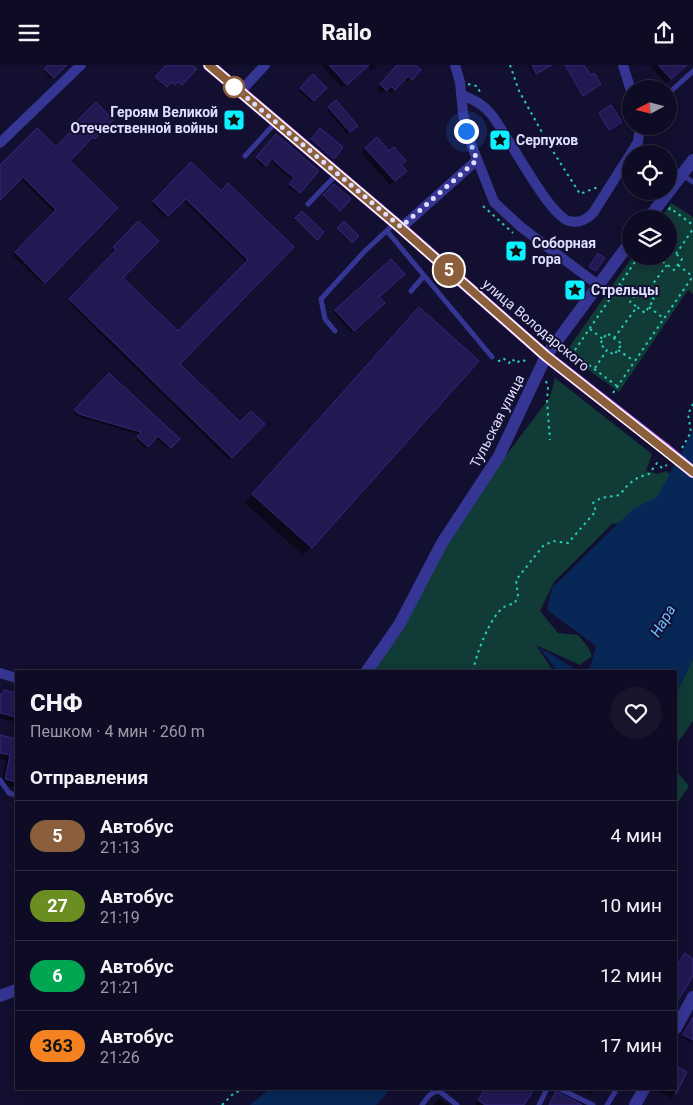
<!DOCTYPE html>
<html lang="ru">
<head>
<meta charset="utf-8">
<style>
	body { margin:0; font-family:Roboto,sans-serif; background:#17142c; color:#f1f3f6; height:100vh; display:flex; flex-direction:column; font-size:19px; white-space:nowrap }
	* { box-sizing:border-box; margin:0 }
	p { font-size:16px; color:#9b9ba6 }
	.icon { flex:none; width:28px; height:28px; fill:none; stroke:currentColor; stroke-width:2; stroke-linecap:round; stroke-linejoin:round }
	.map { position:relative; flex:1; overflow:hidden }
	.side { position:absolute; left:15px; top:605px; width:662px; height:420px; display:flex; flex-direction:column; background:#0e0b24; border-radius:0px; box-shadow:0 2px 12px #0003,0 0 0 1px #2e2b41 }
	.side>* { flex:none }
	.badge { padding:0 10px; border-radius:16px; font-size:18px; line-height:32px }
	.needle { width:32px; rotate:263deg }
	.tools { position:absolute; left:622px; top:15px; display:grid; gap:10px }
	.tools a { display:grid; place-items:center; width:55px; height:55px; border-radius:50%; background:#0e0b24; box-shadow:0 2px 12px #0003,0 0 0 1px #2e2b41; font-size:25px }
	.you { position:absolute; width:25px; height:25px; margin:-12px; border:4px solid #fff; border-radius:50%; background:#1a73e8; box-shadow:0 0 0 8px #1a73e833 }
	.map>.badge { position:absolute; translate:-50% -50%; box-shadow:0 0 0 2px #fff }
	h2 { padding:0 15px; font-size:19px; line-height:45px }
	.round { display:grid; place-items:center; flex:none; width:52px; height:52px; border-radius:26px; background:#17142c }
	.overview { display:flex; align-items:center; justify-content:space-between; height:85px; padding:0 15px }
	h1 { font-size:24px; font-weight:800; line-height:38px }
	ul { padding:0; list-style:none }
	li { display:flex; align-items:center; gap:15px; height:70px; padding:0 15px; border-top:1px solid #2e2b41 }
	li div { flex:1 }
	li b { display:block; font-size:19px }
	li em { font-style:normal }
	li .badge { min-width:55px; font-weight:700; text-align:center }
	header { display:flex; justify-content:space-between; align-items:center; height:65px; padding:0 15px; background:#0e0b24; font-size:22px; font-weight:800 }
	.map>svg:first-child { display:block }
</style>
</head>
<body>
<header><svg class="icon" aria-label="menu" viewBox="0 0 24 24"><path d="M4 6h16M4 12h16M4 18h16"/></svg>Railo<svg class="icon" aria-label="share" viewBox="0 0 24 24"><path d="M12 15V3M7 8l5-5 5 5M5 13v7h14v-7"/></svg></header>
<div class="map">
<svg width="693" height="1040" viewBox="0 0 693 1040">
	<rect width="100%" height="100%" fill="#130f30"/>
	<g fill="#113b37">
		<path d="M671 138 693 152V229L688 225 619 327 565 288 633 191H669V154H660Z"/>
		<path d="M555 313 652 389 646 406 658 409 666 406 686 422 640 457 612 459 554 517 540 546 558 568 578 570 588 582 592 591 580 600 536 580 553 606H374L451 469 492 409 550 332Z"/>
		<path d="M693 594V656L676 680V628Z"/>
		<path d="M676 706 689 721 676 740Z"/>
	</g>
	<g fill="#072856">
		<path d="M693 366V594L676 628V606H557L539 582 577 605 590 603 596 581 547 545 552 523 633 444 657 432Z"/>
		<path d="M269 1024H391L376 1040H250Z"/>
	</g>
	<g fill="#0007">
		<path d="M49 0H65L51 14 43 6Z"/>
		<path d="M168 0H190L195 4 181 20 177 17 174 20 170 16 165 22 156 14Z"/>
		<path d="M321 0H368L342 23Z"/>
		<path d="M368 0H377L371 5Z"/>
		<path d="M398 0H415L420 5 408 17 404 14 391 28 386 24 382 28 377 24Z"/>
		<path d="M528 0H547L545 4 534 10Z"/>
		<path d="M564 0H583L590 11 599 19 582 30Z"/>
		<path d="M653 0H686L666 18 651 2Z"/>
		<path d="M313 11 325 23 311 37 299 26Z"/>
		<path d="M336 37 356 61 347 69 327 45Z"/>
		<path d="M96 39 112 55 68 96 116 143 42 219 13 191 55 148 20 113 0 133V102L56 83 78 61 75 59Z"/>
		<path d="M320 65 342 82 332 93 311 76Z"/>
		<path d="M276 71 317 106 297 129 288 122 293 116 269 95 263 102 255 95Z"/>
		<path d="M376 74 405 106 390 120 361 88Z"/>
		<path d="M191 99 221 128 292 182 178 299 240 359H264L229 395 68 237 115 188 112 185 138 158 121 213 178 268 247 198 183 135 165 153 152 139Z"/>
		<path d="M334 120 349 134 339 146 323 132Z"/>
		<path d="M302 147 323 167 316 175 295 154Z"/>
		<path d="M344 158 357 171 350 178 337 165Z"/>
		<path d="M391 195 378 232 383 238 351 267 334 248Z"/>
		<path d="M412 252 477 296 303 490 245 438Z"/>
		<path d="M109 309 178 375 168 385 155 372 145 384 136 375 141 370 76 351 73 347Z"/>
		<path d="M4 627 16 630V657L0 653V630Z"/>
		<path d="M0 671 16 675V722L1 720 6 695 0 694Z"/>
		<path d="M687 963H693L692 978 682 972Z"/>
		<path d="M686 1008 672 1033 656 1025 676 1024Z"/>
		<path d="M485 1024H532L523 1040H477L475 1039Z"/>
		<path d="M578 1024H596L591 1030Z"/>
		<path d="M439 1033 449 1040H433Z"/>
	</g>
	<g fill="#221953" stroke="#362881">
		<path d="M48 0H67L54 13 44 4Z"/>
		<path d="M166 0H192L197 4 182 20 178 17 175 20 172 17 167 22 155 12Z"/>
		<path d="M329 0H369L347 20Z"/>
		<path d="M397 0H416L421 5 412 15 408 11 395 25 391 21 387 26 380 19Z"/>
		<path d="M532 0H552L536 9Z"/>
		<path d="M565 0H584L591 10 594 8 601 19 583 31Z"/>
		<path d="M658 0H687L671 14Z"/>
		<path d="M313 9 327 23 314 36 300 23Z"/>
		<path d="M336 35 358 61 350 67 328 42Z"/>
		<path d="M96 37 113 55 95 74 93 72 70 96 118 143 45 218 15 187 56 145 23 112 0 135V100L37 63 56 82 79 58 77 56Z"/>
		<path d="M611 40 622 57 609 65 599 48Z"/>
		<path d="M320 63 343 82 334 94 311 74Z"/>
		<path d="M276 69 319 106 300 128 289 119 294 113 272 94 266 101 256 92Z"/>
		<path d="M377 72 389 86 394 82 406 96 401 100 407 106 395 116 365 83Z"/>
		<path d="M191 97 221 126 228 118 294 182 180 299 240 357 251 346 265 359 232 393 69 234 116 185 113 182 138 156 159 176 123 213 178 266 248 195 186 134 168 151 153 136Z"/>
		<path d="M334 119 351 134 340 146 323 130Z"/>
		<path d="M302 146 324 167 317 175 295 153Z"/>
		<path d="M344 156 359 171 352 178 337 163Z"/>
		<path d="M598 188 605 193 596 206 589 202Z"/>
		<path d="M391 194 405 209 379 232 385 238 354 266 335 245Z"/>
		<path d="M419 242 479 296 312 483 252 429Z"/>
		<path d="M109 308 180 374 171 383 158 371 148 382 137 372 141 367 79 349 74 345Z"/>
		<path d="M4 625 16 628V652L0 648V629H3Z"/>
		<path d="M0 670 16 674V717L5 714 10 690 0 688Z"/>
		<path d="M685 888 693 894V911L676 939V902Z"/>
		<path d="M693 952V975L683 970Z"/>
		<path d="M676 1001 687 1007 676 1029Z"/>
		<path d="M485 1024H534L524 1040H485L478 1035Z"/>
		<path d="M556 1026 558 1028 582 1040H549Z"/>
	</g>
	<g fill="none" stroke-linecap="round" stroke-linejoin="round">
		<g stroke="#23cebc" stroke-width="2" stroke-dasharray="2.5 4" stroke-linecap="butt">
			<path d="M510 0 519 26 549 80 580 129 598 122"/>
			<path d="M468 19 477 21 481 29"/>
			<path d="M483 141 513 168"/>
			<path d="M669 145 670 143 693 160"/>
			<path d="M663 154 667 149"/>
			<path d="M676 189 693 164"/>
			<path d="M665 191 662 196 674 205 682 194 670 184 669 186"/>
			<path d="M678 200 692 211"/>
			<path d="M620 220 635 230"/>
			<path d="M646 228 667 200"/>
			<path d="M649 242 663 253"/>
			<path d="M590 264 603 274"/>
			<path d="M614 273 637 242 645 248 654 234 639 224 630 237 637 242"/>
			<path d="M618 285 634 296"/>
			<path d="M498 296H499L503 293 509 298 512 294 517 298 520 295 527 296"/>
			<path d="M595 303 607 285 614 290 622 279 607 268 600 279 607 285"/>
			<path d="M546 316 548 322 547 336 550 375"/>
			<path d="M617 321 573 288 639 191"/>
			<path d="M613 328 693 211"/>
			<path d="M682 383 691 367 688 349 693 339"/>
			<path d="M473 606C476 590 490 551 504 542 507 540 512 539 515 538L518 530 516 515 543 481 553 476 568 478 596 446 593 438 601 433 620 430C628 418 636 412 649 409L657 398 662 403 667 400"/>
			<path d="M222 1040 233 1029 243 1024"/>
		</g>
		<g stroke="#353694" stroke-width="5">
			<path d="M669 28 693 6"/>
			<path d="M245 91 275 58"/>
			<path d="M682 110 693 117"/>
			<path d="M308 139 337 109"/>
			<path d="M387 166 492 292"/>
			<path d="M411 226 424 211"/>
			<path d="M335 266 325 254 321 234 364 187 395 158"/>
			<path d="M0 715 9 728 16 730"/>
			<path d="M560 1024 593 1040"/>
			<path d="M422 1040C427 1033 430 1027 439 1026L457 1040"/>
			<path d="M539 1040 547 1024"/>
			<path d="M607 1040 615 1027"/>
		</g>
		<g stroke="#353694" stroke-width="10">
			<path d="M455 0 460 17 463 48 466 66 494 137 521 162 598 220"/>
			<path d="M623 0 631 26"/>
			<path d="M240 27 265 0"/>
			<path d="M462 30C473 34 483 39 491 49 508 70 548 150 569 156 579 159 587 154 593 148L638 77 640 61"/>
			<path d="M0 78 81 0"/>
			<path d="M401 163 477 95"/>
			<path d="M0 608 16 613"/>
		</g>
		<g stroke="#353694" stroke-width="12">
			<path d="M648 154 693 95"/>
			<path d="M367 606 399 560 442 478 499 391 546 291 631 176"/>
			<path d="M0 931 16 925"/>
			<path d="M676 963 693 932"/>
			<path d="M635 1040 644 1024"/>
		</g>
		<path stroke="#bf65ff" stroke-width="12" d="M209 0 401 163 546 291 665 384"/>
		<path stroke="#bf65ff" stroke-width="12" d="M665 384 693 407"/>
	</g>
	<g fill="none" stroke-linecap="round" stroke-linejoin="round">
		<g stroke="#fff" stroke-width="11">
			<path id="line" d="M209 0 395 158 546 291 693 407"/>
		</g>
		<use href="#line" stroke="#8b5e3c" stroke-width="8"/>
		<path stroke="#e0deff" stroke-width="5" stroke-dasharray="0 9" d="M234 22 401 162 477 95 466 66"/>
	</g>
	<defs>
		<g id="sight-square" transform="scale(1.125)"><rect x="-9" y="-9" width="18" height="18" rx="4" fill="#0af1ff" stroke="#130f30"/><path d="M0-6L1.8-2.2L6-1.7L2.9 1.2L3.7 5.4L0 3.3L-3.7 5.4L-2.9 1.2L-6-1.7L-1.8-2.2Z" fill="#111"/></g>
	</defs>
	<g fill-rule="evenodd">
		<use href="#sight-square" x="234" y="55"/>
		<use href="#sight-square" x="500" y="75"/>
		<use href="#sight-square" x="516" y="186"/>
		<use href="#sight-square" x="575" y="225"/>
	</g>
	<circle fill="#fff" stroke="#8b5e3c" stroke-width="2.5" cx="234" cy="22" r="10"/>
	<g text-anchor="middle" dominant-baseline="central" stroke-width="4" stroke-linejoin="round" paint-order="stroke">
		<g font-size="14" font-weight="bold" fill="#e0deff" stroke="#130f30" text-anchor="start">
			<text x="218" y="47" text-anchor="end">Героям Великой<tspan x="218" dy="16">Отечественной войны</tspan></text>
			<text x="516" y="75">Серпухов</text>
			<text x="532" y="178">Соборная<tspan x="532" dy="16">гора</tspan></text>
			<text x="591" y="225">Стрельцы</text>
		</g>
		<g font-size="14" fill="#e0deff" stroke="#130f30">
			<text transform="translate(536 260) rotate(40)">улица Володарского</text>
			<text transform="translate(497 356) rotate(-63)">Тульская улица</text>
		</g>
		<g font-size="15" font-style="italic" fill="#6cc1ff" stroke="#130f30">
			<text transform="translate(663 556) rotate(-59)">Нара</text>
		</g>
	</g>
</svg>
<div class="tools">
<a><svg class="needle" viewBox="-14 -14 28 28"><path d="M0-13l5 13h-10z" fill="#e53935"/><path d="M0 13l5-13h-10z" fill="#9b9ba6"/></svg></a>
<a><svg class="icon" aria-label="locate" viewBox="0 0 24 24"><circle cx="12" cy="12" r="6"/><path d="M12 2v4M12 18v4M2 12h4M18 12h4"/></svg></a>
<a><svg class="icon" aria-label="layers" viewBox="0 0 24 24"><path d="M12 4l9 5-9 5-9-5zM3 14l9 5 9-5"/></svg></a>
</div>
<div class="you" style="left:466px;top:66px"></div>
<b class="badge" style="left:449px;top:205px;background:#8b5e3c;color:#fff">5</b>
<section class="side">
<div class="overview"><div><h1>СНФ</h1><p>Пешком · 4 мин · 260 m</p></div><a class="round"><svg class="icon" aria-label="heart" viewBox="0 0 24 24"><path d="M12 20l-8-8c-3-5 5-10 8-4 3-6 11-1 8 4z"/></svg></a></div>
<h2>Отправления</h2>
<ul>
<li><span class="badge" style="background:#8b5e3c;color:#fff">5</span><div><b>Автобус</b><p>21:13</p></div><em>4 мин</em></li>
<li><span class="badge" style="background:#6b8e23;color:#fff">27</span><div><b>Автобус</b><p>21:19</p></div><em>10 мин</em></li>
<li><span class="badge" style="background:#00a651;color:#fff">6</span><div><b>Автобус</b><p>21:21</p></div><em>12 мин</em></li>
<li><span class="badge" style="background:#f58220;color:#111">363</span><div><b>Автобус</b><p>21:26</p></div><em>17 мин</em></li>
</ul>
</section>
</div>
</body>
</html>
